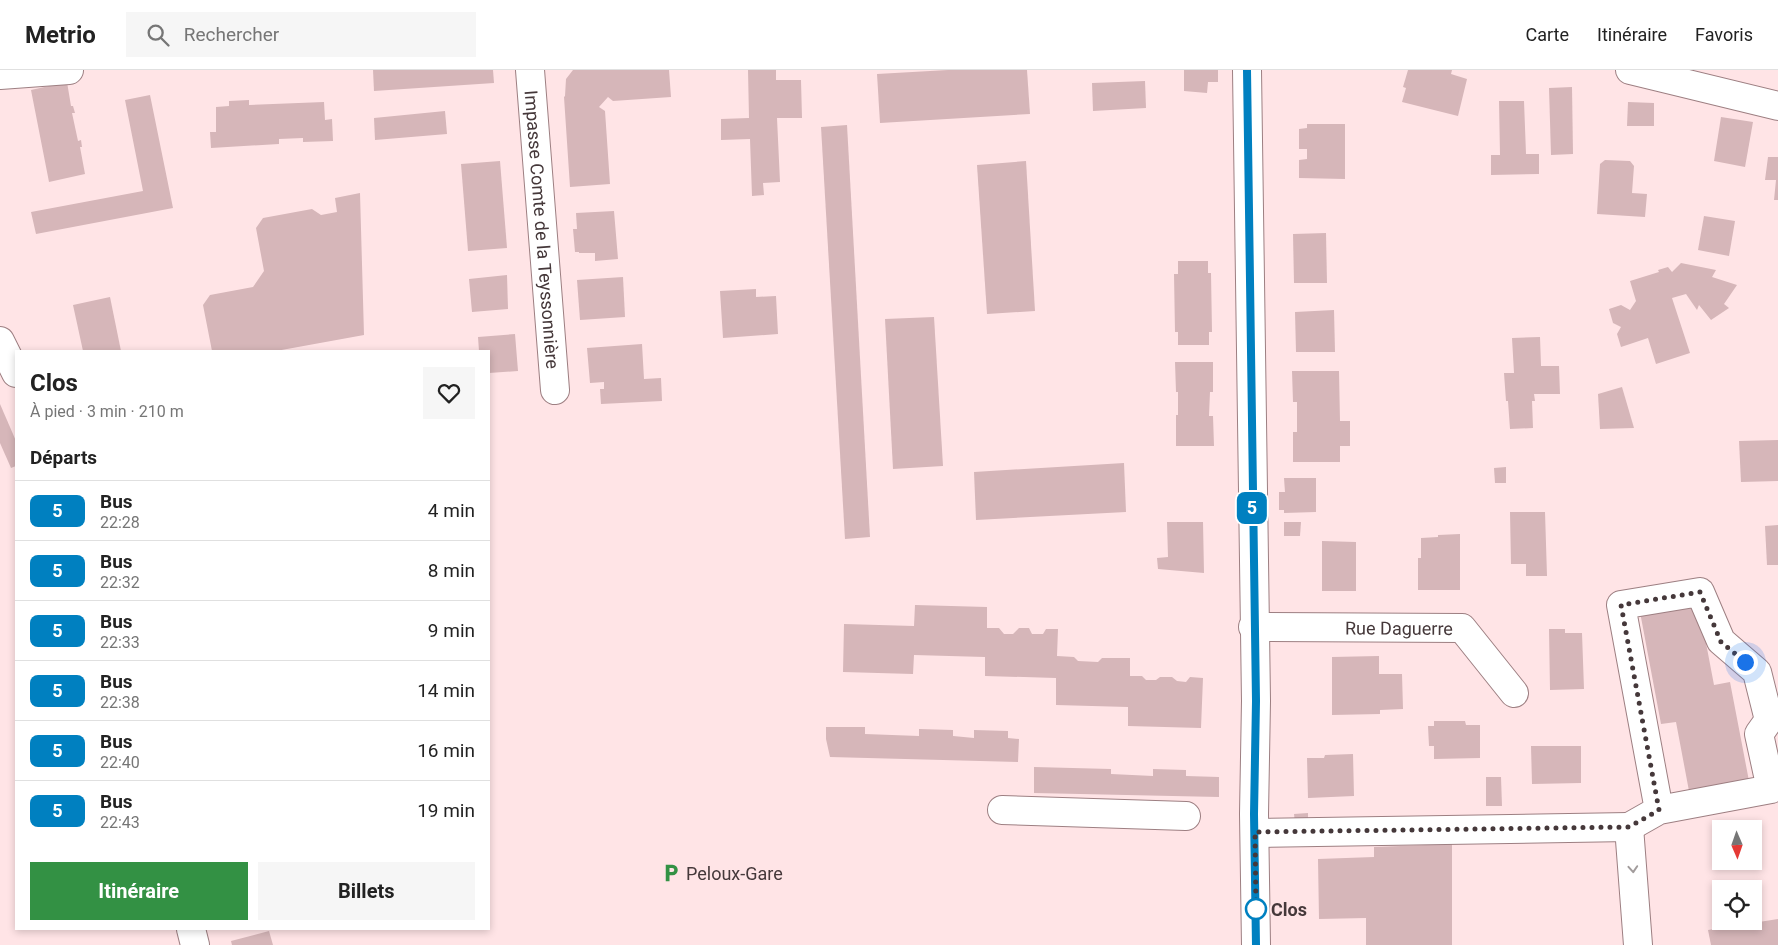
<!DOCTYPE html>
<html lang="fr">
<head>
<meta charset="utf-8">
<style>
	body { margin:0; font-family:Roboto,sans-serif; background:#f6f6f6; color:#222; height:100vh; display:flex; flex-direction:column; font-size:19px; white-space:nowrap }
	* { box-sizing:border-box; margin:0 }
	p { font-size:16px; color:#767676 }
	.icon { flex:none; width:28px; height:28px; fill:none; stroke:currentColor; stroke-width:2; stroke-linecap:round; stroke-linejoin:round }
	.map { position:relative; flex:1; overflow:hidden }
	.panel { position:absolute; left:15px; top:280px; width:475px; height:580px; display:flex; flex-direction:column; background:#fff; border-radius:0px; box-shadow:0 2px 8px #0003 }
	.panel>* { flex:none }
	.badge { padding:0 10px; border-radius:8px; font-size:18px; line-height:32px }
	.needle { width:32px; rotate:178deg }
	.controls { position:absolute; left:1712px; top:750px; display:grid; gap:10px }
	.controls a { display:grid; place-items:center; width:50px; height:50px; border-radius:0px; background:#fff; box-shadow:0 2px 8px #0003; font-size:25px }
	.you { position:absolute; width:25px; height:25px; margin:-12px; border:4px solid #fff; border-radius:50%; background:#1a73e8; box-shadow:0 0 0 8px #1a73e833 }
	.map>.badge { position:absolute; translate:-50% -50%; box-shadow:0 0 0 2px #fff }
	h2 { padding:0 15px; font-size:19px; line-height:45px }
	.round { display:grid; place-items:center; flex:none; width:52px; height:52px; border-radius:0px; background:#f6f6f6 }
	.summary { display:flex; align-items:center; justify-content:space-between; height:85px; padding:0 15px }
	h1 { font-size:24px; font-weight:700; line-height:38px }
	.action { display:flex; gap:10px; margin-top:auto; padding:10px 15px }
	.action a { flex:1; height:58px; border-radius:0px; background:#339144; color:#fff; font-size:20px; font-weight:700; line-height:58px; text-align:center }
	.action a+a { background:#f6f6f6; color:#222 }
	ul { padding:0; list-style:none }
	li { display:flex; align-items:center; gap:15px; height:60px; padding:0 15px; border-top:1px solid #e0e0e0 }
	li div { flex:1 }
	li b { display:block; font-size:19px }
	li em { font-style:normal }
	li .badge { min-width:55px; font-weight:700; text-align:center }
	header { display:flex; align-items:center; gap:30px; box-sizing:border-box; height:70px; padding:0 25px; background:#fff; border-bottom:1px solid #e0e0e0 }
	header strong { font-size:24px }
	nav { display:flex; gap:28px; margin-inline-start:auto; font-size:18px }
	.search { width:350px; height:45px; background:#f6f6f6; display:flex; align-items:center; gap:12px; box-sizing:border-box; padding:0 18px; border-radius:0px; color:#767676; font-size:19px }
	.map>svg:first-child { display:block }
</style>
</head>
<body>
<header>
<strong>Metrio</strong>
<div class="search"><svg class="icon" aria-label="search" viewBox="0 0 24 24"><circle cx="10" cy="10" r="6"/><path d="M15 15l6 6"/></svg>Rechercher</div>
<nav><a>Carte</a><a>Itinéraire</a><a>Favoris</a></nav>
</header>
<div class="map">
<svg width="1778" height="875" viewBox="0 0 1778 875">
	<rect width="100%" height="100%" fill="#ffe4e6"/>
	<g fill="#d6b6b9">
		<path d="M373 0H493L494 13 374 21Z"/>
		<path d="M573 0H669L671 27 613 31 608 27 599 37 605 41 610 114 570 117 564 27 565 26 566 9Z"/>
		<path d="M748 0H776V10H801L802 48H777L780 112 763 113 764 125 752 126 750 69 721 70V49L749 48Z"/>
		<path d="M948 0H1027L1030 44 880 53 877 4Z"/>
		<path d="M1184 0H1218V12H1208L1207 23 1184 21Z"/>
		<path d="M1408 0H1452L1451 4 1467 9 1458 46 1402 32 1406 18 1403 17Z"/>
		<path d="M1145 11 1146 38 1093 41 1092 13Z"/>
		<path d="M67 12 71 36H73L75 43H72L78 71 81 70 82 77H80L85 104 49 112 31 20Z"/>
		<path d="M1572 17 1573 84 1551 85 1549 18Z"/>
		<path d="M150 25 173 138 36 164 31 142 143 121 125 30Z"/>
		<path d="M249 30V35L324 32 325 50 332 49 333 71 303 72V68L279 69V74L211 78 210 62H216V37L229 36V31Z"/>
		<path d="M1499 31H1524L1526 84H1539V104L1491 105V85H1500Z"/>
		<path d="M1628 32 1654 33V56H1627Z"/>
		<path d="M445 41 447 64 375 70 374 48Z"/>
		<path d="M1721 47 1753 52 1745 97 1714 91Z"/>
		<path d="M1307 54H1345V109L1299 108V90L1307 89V79H1299V59L1307 58Z"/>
		<path d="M847 55 870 467 845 469 821 57Z"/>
		<path d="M1768 87H1778V130H1774L1776 110H1765Z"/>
		<path d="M1605 90 1630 91 1634 96 1632 123 1647 124 1645 147 1597 144 1600 94Z"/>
		<path d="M500 91 507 178 468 181 461 94Z"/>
		<path d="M1026 91 1035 241 987 244 977 95Z"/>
		<path d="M360 123 364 265 276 281H212L203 235 210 225 253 217 264 201 256 158 263 148 312 139 321 145 337 142 335 128Z"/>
		<path d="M614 141 618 189 595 191V183H579V182H575L573 159H577L576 143Z"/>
		<path d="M1704 146 1735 151 1729 186 1698 180Z"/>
		<path d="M1326 163 1327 213H1294L1293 164Z"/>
		<path d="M1178 191H1208V203H1211L1212 262H1209V275H1178V262H1175L1174 204H1178Z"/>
		<path d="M1681 193 1716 200 1712 207 1737 215 1724 234 1729 238 1711 250 1699 235 1697 240 1686 224 1672 228 1690 283 1656 294 1648 268 1621 277 1617 264 1621 257 1613 253 1609 239 1621 235 1630 240 1636 231 1630 211 1659 202 1658 200 1668 197 1672 202Z"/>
		<path d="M507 205 508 239 472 242 469 209Z"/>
		<path d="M623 207 625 247 580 250 577 210Z"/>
		<path d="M756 219V227L776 226 778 264 723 268 720 221Z"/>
		<path d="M110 227 121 281H83L73 235Z"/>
		<path d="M1334 240 1335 282H1296L1295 242Z"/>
		<path d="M934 247 943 396 893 399 885 249Z"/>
		<path d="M515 264 518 301 489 303V281H479L478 267Z"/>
		<path d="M1540 267 1541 296H1559L1560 324H1534L1535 331H1532L1533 358 1510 359 1508 331H1506L1504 303H1514L1512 268Z"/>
		<path d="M642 274 644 309 661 308 662 331 601 334 600 319H604V312L590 313 587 278Z"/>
		<path d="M1175 292H1213V322H1210L1209 346H1213L1214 376H1176V345H1178V322H1176Z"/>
		<path d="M1292 301H1339L1340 351H1350V376H1340V392H1293V362H1297V332H1293Z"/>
		<path d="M1622 317 1634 358 1600 359 1598 324Z"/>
		<path d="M0 334 16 371V396L11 398 0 373Z"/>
		<path d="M1778 370V411L1741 412 1739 371Z"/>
		<path d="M1124 393 1126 442 976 450 974 402Z"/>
		<path d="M1506 397V413H1495L1494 398Z"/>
		<path d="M1284 408H1316V442L1284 443V440H1279V422H1285Z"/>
		<path d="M1510 442H1545L1547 506H1526V494H1511Z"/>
		<path d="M1167 452H1203L1204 503 1158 499 1157 488 1168 487Z"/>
		<path d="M1284 452H1301L1300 466H1284Z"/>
		<path d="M1778 455V495H1767L1765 456Z"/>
		<path d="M1460 464V520H1418V488H1421V468L1438 467V465Z"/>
		<path d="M1322 471 1356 472V521H1322Z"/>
		<path d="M1698 531 1714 615 1730 612 1749 711 1689 721 1676 652 1661 654 1640 542Z"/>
		<path d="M915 535 987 537V558H999L1004 564H1013L1019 558H1029L1032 564H1043L1046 559H1058L1057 586 1074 587 1078 591 1098 592 1102 588H1130V606H1142L1146 610H1156L1160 607H1172L1177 611 1186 612 1190 607 1203 608 1201 658 1128 656V637L1056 635V608L985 606V587L914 585 913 604 843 602 844 554 914 556Z"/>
		<path d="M1549 559H1565V563H1582L1584 619 1550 620Z"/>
		<path d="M1379 586V604H1402L1403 639 1380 640V644L1332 645V587Z"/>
		<path d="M1434 651H1465L1466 655H1480V688L1434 689V676H1429L1428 656H1434Z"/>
		<path d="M826 657H865V664L919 666V659L953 660V666L974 668V660L1008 661V668L1019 669 1018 692 830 687 826 669Z"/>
		<path d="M1531 676H1581V713L1532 714Z"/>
		<path d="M1353 684 1354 726 1308 728 1307 688H1324L1325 685Z"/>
		<path d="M1034 697 1111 699V704L1153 706V699L1186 700V706L1219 707V727L1034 723Z"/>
		<path d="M1486 707H1501L1502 736H1486Z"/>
		<path d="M1308 743V753H1295L1294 744Z"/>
		<path d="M1452 774V875H1366V848L1319 849 1318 789 1374 787V777Z"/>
		<path d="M1778 849V875H1711L1708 860Z"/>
		<path d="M269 861 273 875H232L231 871Z"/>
	</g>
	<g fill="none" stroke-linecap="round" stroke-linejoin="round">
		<g stroke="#9d7f82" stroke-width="30">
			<g id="minor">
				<path id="s1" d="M530 0 555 320"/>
				<path d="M1247 0 1256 631 1254 744 1256 875"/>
				<path d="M1630 0 1778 36"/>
				<path d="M0 5 69 0"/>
				<path d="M0 271 16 303"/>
				<path id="s2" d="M1253 557 1462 558 1514 623"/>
				<path d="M1002 740 1186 746"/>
				<path d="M1629 757 1659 740 1621 535 1700 522 1721 571 1757 602 1769 650 1759 664 1771 719 1659 740"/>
				<path d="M1255 763 1629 757 1638 875"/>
				<path d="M191 859 195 875"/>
			</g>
		</g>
		<use href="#minor" stroke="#fff" stroke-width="28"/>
	</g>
	<defs><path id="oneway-chevron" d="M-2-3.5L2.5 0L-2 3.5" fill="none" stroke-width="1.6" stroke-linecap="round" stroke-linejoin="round" transform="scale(1.25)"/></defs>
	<use stroke="#a29c9c" href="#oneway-chevron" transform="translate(1633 799) rotate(86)"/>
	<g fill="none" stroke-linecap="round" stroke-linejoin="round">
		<g stroke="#fff" stroke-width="11">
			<path id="line" d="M1247 0 1256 631 1254 744 1256 875"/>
		</g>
		<use href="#line" stroke="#0080c0" stroke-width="8"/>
		<path stroke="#45383a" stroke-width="5" stroke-dasharray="0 9" d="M1256 839 1255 762 1629 757 1659 740 1621 535 1700 522 1721 572 1745 592"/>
	</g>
	<defs>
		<g id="parking-bare" transform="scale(1.5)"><path d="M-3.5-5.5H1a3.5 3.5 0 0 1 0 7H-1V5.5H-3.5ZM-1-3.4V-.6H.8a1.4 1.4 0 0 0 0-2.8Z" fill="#339144" stroke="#ffe4e6" stroke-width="2.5" paint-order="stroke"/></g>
	</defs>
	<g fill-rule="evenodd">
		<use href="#parking-bare" x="671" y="803"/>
	</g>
	<circle fill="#fff" stroke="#0080c0" stroke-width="2.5" cx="1256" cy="839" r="10"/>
	<g text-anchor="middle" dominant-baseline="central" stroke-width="4" stroke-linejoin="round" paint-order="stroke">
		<g font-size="18" fill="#45383a" stroke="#ffe4e6">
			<text stroke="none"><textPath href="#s1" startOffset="160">Impasse Comte de la Teyssonnière</textPath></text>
			<text stroke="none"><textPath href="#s2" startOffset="146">Rue Daguerre</textPath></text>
		</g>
		<g font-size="18" fill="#45383a" stroke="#ffe4e6" text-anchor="start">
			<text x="686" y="803">Peloux-Gare</text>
		</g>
		<g font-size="18" font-weight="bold" fill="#45383a" stroke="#ffe4e6" text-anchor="start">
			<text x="1271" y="839">Clos</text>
		</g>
	</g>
</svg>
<div class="controls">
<a><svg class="needle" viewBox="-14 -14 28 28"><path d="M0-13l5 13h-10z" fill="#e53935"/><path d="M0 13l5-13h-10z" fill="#767676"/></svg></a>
<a><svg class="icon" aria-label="locate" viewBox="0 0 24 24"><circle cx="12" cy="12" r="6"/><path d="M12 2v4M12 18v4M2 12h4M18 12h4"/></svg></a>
</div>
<div class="you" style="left:1745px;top:592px"></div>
<b class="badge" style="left:1252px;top:438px;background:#0080c0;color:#fff">5</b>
<section class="panel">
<div class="summary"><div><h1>Clos</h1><p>À pied · 3 min · 210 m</p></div><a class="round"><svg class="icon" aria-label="heart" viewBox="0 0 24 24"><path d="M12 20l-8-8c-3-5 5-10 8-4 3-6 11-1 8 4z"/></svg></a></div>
<h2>Départs</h2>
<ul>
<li><span class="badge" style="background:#0080c0;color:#fff">5</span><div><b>Bus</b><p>22:28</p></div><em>4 min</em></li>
<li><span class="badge" style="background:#0080c0;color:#fff">5</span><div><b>Bus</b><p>22:32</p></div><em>8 min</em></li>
<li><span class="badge" style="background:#0080c0;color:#fff">5</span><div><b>Bus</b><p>22:33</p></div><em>9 min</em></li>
<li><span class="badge" style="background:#0080c0;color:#fff">5</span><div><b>Bus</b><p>22:38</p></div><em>14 min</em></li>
<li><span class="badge" style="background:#0080c0;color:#fff">5</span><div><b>Bus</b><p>22:40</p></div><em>16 min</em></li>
<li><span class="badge" style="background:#0080c0;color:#fff">5</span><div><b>Bus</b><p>22:43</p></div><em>19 min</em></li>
</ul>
<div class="action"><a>Itinéraire</a><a>Billets</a></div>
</section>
</div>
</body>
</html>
